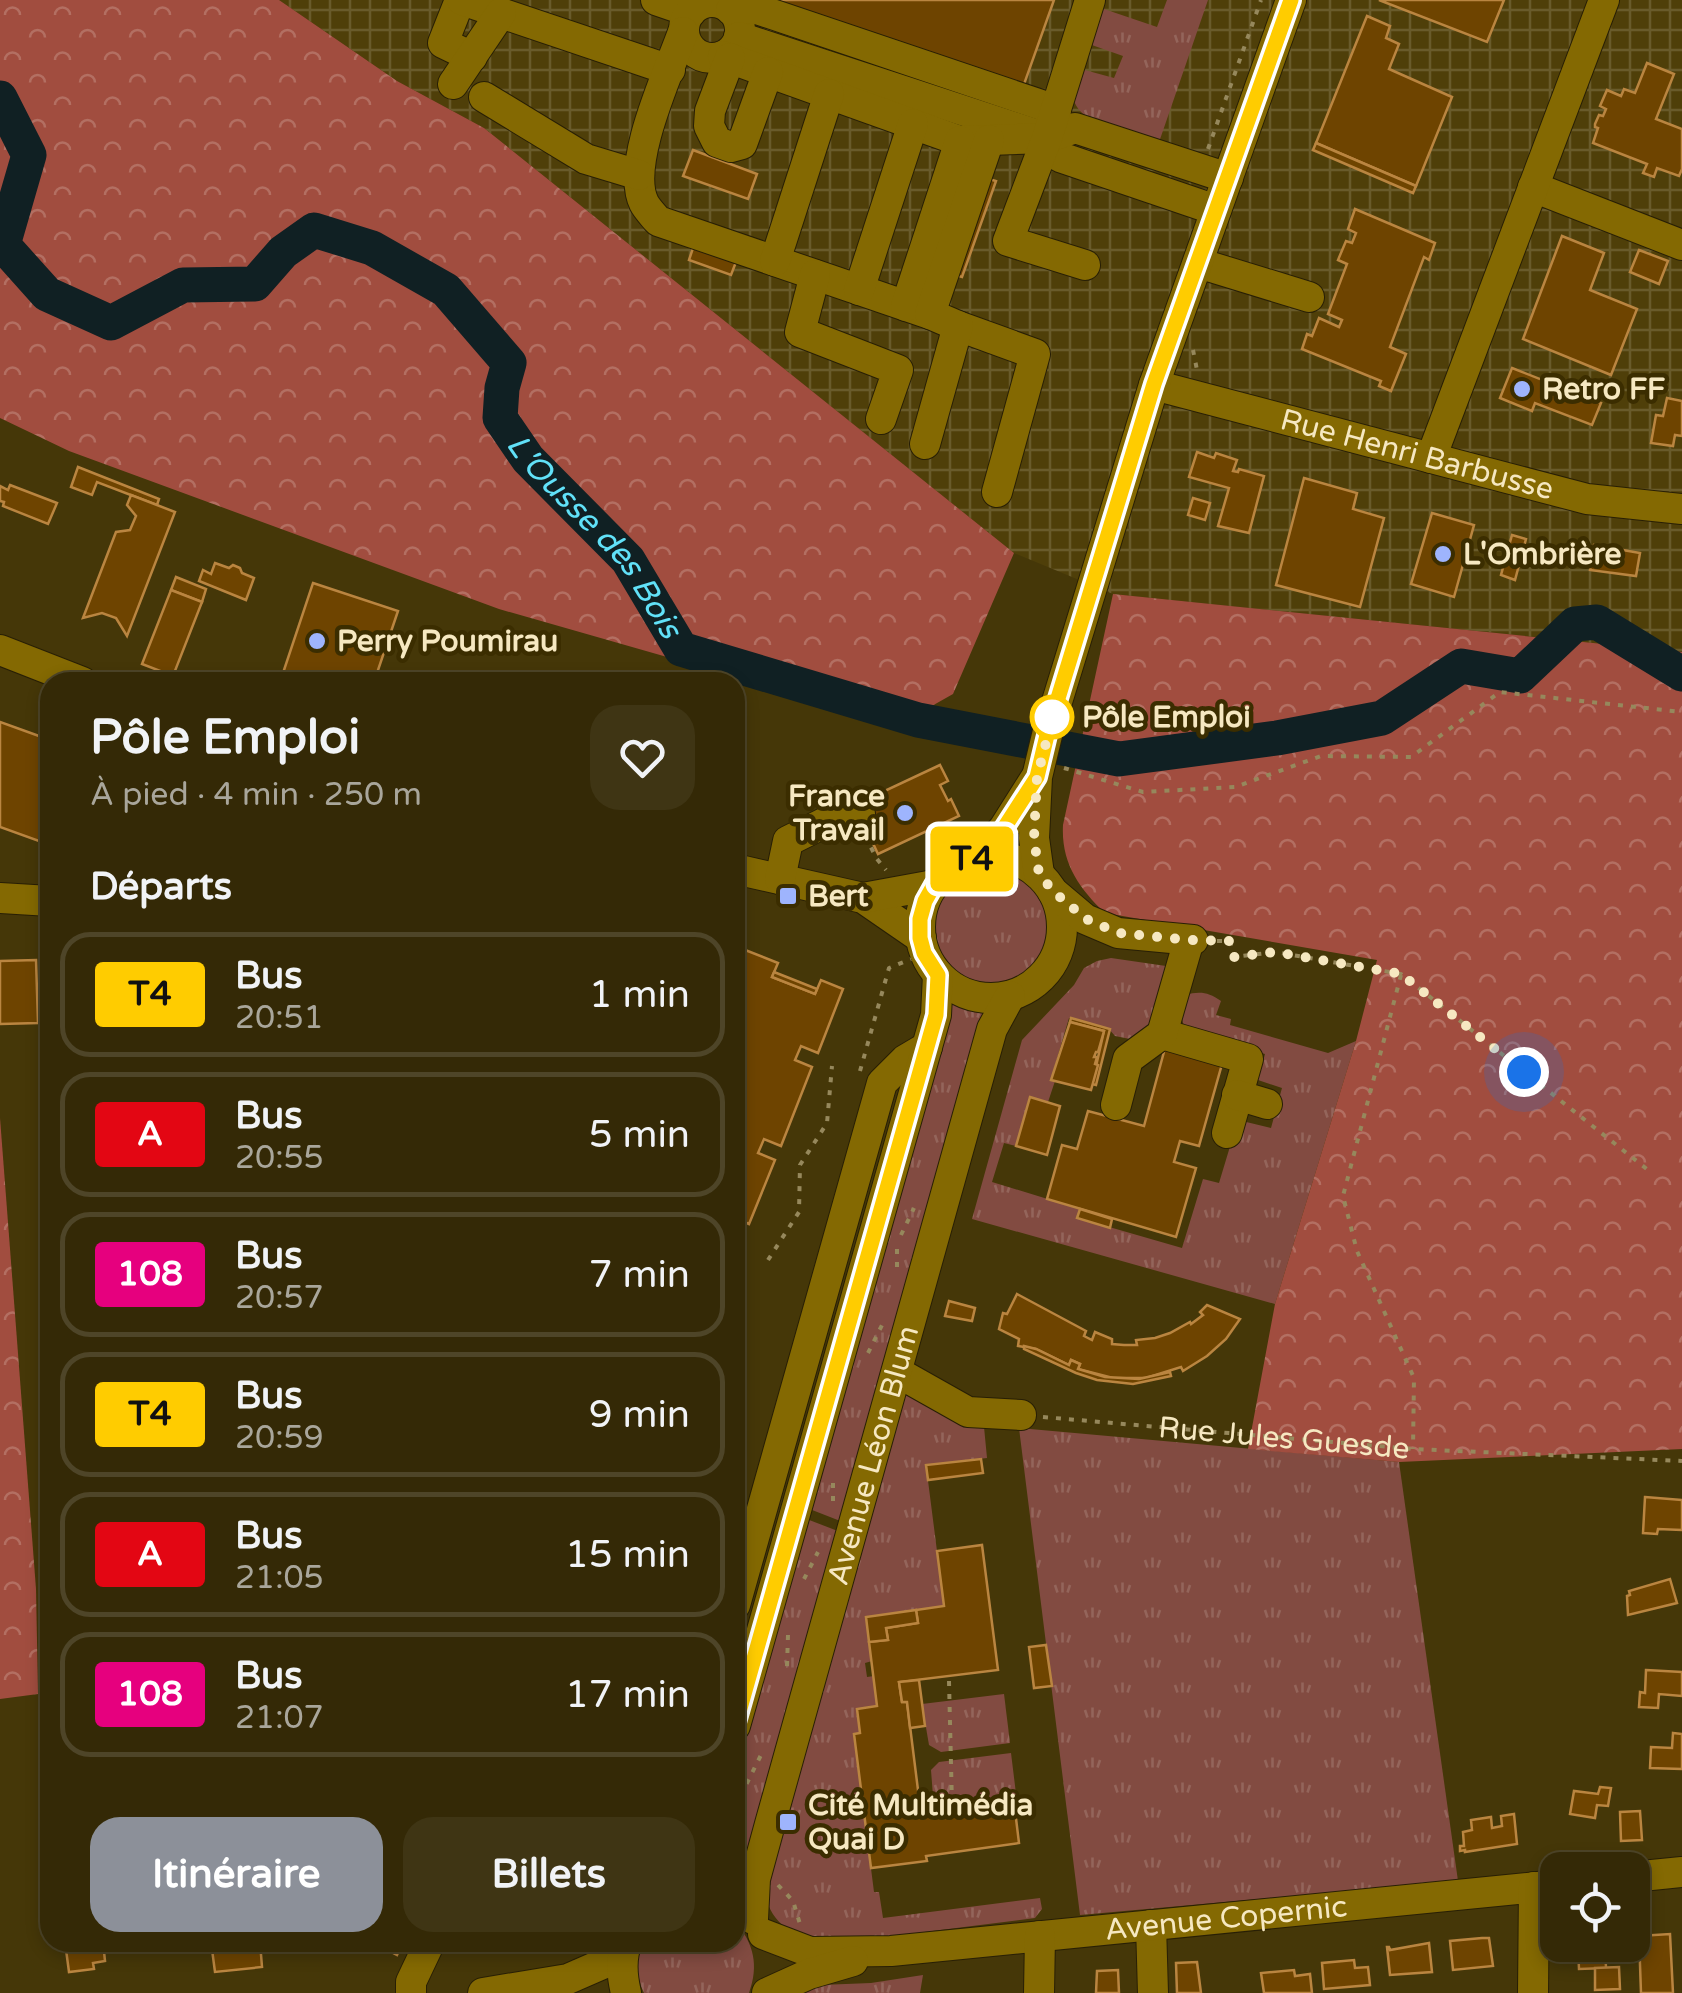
<!DOCTYPE html>
<html lang="fr">
<head>
<meta charset="utf-8">
<style>
	body { margin:0; font-family:"Varela Round",sans-serif; background:#3f3514; color:#f1f3f6; height:100vh; display:flex; flex-direction:column; font-size:38px; white-space:nowrap }
	* { box-sizing:border-box; margin:0 }
	p { font-size:32px; color:#a9a69b }
	.icon { flex:none; width:55px; height:55px; fill:none; stroke:currentColor; stroke-width:2; stroke-linecap:round; stroke-linejoin:round }
	.map { position:relative; flex:1; overflow:hidden }
	.side { position:absolute; left:40px; top:672px; width:705px; height:1280px; display:flex; flex-direction:column; background:#342906; border-radius:30px; box-shadow:0 5px 15px #0003,0 0 0 2px #4e4528 }
	.side>* { flex:none }
	.badge { padding:0 20px; border-radius:8px; font-size:35px; line-height:65px }
	.fabs { position:absolute; left:1540px; top:1852px; display:grid; gap:20px }
	.fabs a { display:grid; place-items:center; width:110px; height:110px; border-radius:20px; background:#342906; box-shadow:0 5px 15px #0003,0 0 0 2px #4e4528; font-size:50px }
	.you { position:absolute; width:50px; height:50px; margin:-25px; border:8px solid #fff; border-radius:50%; background:#1a73e8; box-shadow:0 0 0 15px #1a73e833 }
	.map>.badge { position:absolute; translate:-50% -50%; box-shadow:0 0 0 5px #fff }
	h2 { padding:0 50px; font-size:38px; line-height:90px }
	.round { display:grid; place-items:center; flex:none; width:105px; height:105px; border-radius:30px; background:#3f3514 }
	.head { display:flex; align-items:center; justify-content:space-between; height:170px; padding:0 50px }
	h1 { font-size:48px; font-weight:800; line-height:75px }
	.primary-button { display:flex; gap:20px; margin-top:auto; padding:20px 50px }
	.primary-button a { flex:1; height:115px; border-radius:30px; background:#8c9099; color:#fff; font-size:40px; font-weight:800; line-height:115px; text-align:center }
	.primary-button a+a { background:#3f3514; color:#f1f3f6 }
	ul { padding:0; list-style:none }
	li { display:flex; align-items:center; gap:30px; height:125px; margin:0 20px 15px; padding:0 30px; border:5px solid #4e4528; border-radius:30px }
	li div { flex:1 }
	li b { display:block; font-size:38px }
	li em { font-style:normal }
	li .badge { min-width:110px; font-weight:700; text-align:center }
	.map>svg:first-child { display:block }
</style>
</head>
<body>
<div class="map">
<svg width="1682" height="1993" viewBox="0 0 1682 1993">
	<defs>
		<pattern id="industrial-grid" width="8" height="8" patternUnits="userSpaceOnUse" patternTransform="scale(2.5)"><rect width="8" height="8" fill="#4f3f09"/><path d="M0 4h8M4 0v8" fill="none" stroke="#695b2b"/></pattern>
		<pattern id="grass-tufts" width="24" height="20" patternUnits="userSpaceOnUse" patternTransform="scale(2.5)"><rect width="24" height="20" fill="#824b41"/><path d="M3 7l-1-3M5 7V3M7 7l1-3M15 17l-1-3M17 17v-4M19 17l1-3" fill="none" stroke="#94655b"/></pattern>
		<pattern id="forest-crowns" width="20" height="18" patternUnits="userSpaceOnUse" patternTransform="scale(2.5)"><rect width="20" height="18" fill="#a14d3f"/><path d="M2 6a3 3 0 1 1 6 0M12 15a3 3 0 1 1 6 0" fill="none" stroke="#b36f62"/></pattern>
	</defs>
	<rect width="100%" height="100%" fill="#453708"/>
	<path fill="url(#industrial-grid)" d="M279 0H1682V652L1113 594 1014 553 484 128 397 81Z"/>
	<g fill="url(#grass-tufts)">
		<path d="M1167 0H1208L1157 148C1135 139 1071 123 1073 93 1074 85 1078 76 1081 69L1114 78 1123 56 1089 44 1101 8 1157 27Z"/>
		<circle cx="992" cy="929" r="59"/>
		<path d="M1111 958 1166 966 1157 997 1153 1032 1140 1041 1115 1036 1109 1029 1069 1018 1051 1079 1055 1081 1048 1102 1029 1098 1016 1146 1004 1143 992 1182 1080 1209 1078 1218 1182 1248 1203 1179 1219 1183 1238 1120 1271 1128 1282 1088 1258 1080 1265 1054 1191 1032C1177 1024 1183 1009 1185 995 1200 991 1208 992 1221 1001L1216 1015 1231 1019 1230 1025 1328 1053 1356 1041 1275 1304 972 1219 1022 1040 1074 985 1084 968 1097 961Z"/>
		<path d="M948 1002 983 1010 982 1021 848 1524 807 1508Z"/>
		<path d="M912 1392 924 1394 966 1427H984L987 1458 926 1465 944 1606 866 1617 872 1661 865 1663 867 1677 874 1676 877 1706 857 1709 860 1733 854 1735 874 1892H879L883 1918 1040 1898 1042 1909 1035 1918 821 1945C793 1933 772 1926 765 1894L900 1396Z"/>
		<path d="M1019 1428 1399 1462 1458 1881 1080 1915Z"/>
		<path d="M804 1518 843 1533 742 1884 735 1888V1762Z"/>
		<path d="M1004 1694 1010 1743 941 1752 929 1745 922 1704Z"/>
		<path d="M1011 1753 1017 1802 925 1814 923 1798 933 1796 931 1770 939 1762Z"/>
		<path d="M735 1921C754 1944 759 1965 749 1993H644C636 1977 636 1959 643 1943L735 1942Z"/>
		<path d="M923 1975 920 1993H790L821 1985 871 1983Z"/>
	</g>
	<g fill="url(#forest-crowns)">
		<path d="M0 0H279L397 81 484 128 1014 553 953 694 930 707 863 713 499 609 69 451 0 418Z"/>
		<path d="M1113 594 1682 652V1449L1399 1462 1248 1449 1275 1304 1356 1041 1377 960 1105 913C1079 888 1061 863 1063 825Z"/>
		<path d="M0 1118 36 1589 38 1694 0 1699Z"/>
	</g>
	<g fill="none" stroke-linecap="round" stroke-linejoin="round">
		<path stroke="#102023" stroke-width="35" id="s1" d="M0 98 29 155 3 245 47 294 111 323 183 285 255 284 283 252 314 230 372 248 446 290 509 363 502 388 500 418 528 459 628 560 681 649 918 720 1119 759 1277 738 1382 718 1461 666 1520 676 1575 624 1597 622 1682 674"/>
	</g>
	<g fill="#6e4400" stroke="#ba8540" stroke-width="2.5">
		<path d="M769 0H1054L1022 90Z"/>
		<path d="M1379 0H1504L1487 42Z"/>
		<path d="M1367 16 1390 26 1386 38 1399 44 1389 69 1452 97 1416 186 1316 143Z"/>
		<path d="M1647 63 1674 74 1656 119 1682 129V169L1679 176 1657 168 1654 177 1643 173 1647 164 1593 143 1598 128 1595 127V124L1599 115 1603 116 1606 109 1600 106 1607 90 1621 96 1624 89 1635 93Z"/>
		<path d="M1316 143 1416 186 1413 193 1313 150Z"/>
		<path d="M693 150 757 174 748 199 683 176Z"/>
		<path d="M989 179 996 181 962 277 955 275Z"/>
		<path d="M1355 209 1435 243 1429 260 1424 257 1390 347 1406 354 1391 391 1379 386 1381 381 1302 349 1307 334 1312 336 1319 318 1339 327 1342 320 1328 314 1347 264 1338 260 1346 241 1352 243 1356 233 1348 229Z"/>
		<path d="M1562 236 1604 253 1590 290 1637 309 1611 375 1523 339Z"/>
		<path d="M693 248 736 262 731 275 689 260Z"/>
		<path d="M1639 250 1668 261 1659 284 1630 272Z"/>
		<path d="M1512 368 1601 403 1592 425 1535 403 1532 411 1500 398Z"/>
		<path d="M1667 398 1682 401V436L1675 435 1673 446 1651 443 1656 415 1663 416Z"/>
		<path d="M1197 452 1214 458 1216 453 1237 460 1233 471 1238 472 1239 469 1264 476 1249 533 1218 526 1229 488 1189 477Z"/>
		<path d="M78 467 159 499 157 505 97 482 92 495 71 487Z"/>
		<path d="M1304 478 1357 493 1353 509 1384 518 1360 607 1276 585Z"/>
		<path d="M10 485 57 503 48 524 3 506 4 502 0 501V486L8 490Z"/>
		<path d="M131 495 175 512 127 636 116 618 102 613 83 618 116 532 130 530 136 516 127 505Z"/>
		<path d="M1193 498 1210 503 1205 520 1188 515Z"/>
		<path d="M1432 513 1474 525 1454 597 1411 584Z"/>
		<path d="M1512 535 1526 539 1515 580 1501 575Z"/>
		<path d="M1594 545 1640 553 1636 576 1590 570Z"/>
		<path d="M215 563 229 568 233 565 240 568 242 573 254 578 246 600 199 581 203 570 211 574Z"/>
		<path d="M176 577 206 589 202 602 171 590Z"/>
		<path d="M313 583 398 611 374 682H280Z"/>
		<path d="M171 590 202 602 173 676 142 664Z"/>
		<path d="M0 722 50 740V845L0 827Z"/>
		<path d="M940 765 948 781 940 785 948 801 951 799 959 816 878 854 870 837 879 833 861 802Z"/>
		<path d="M735 946 778 963 772 977 815 994 821 980 843 989 818 1053 801 1046 795 1060 812 1067 781 1146 764 1139 758 1153 775 1160 749 1224 735 1218Z"/>
		<path d="M36 960 38 1023 0 1024V961Z"/>
		<path d="M774 972 817 989 815 994 772 977Z"/>
		<path d="M1071 1018 1110 1029 1096 1085 1092 1084 1104 1031 1070 1022Z"/>
		<path d="M1070 1022 1104 1031 1098 1052H1096L1094 1057H1097L1095 1064 1098 1065 1091 1090 1051 1080Z"/>
		<path d="M1165 1048 1222 1064 1199 1146 1180 1141 1174 1162 1196 1168 1176 1237 1047 1199 1062 1145 1077 1149 1088 1111 1144 1126Z"/>
		<path d="M1030 1097 1060 1106 1047 1155 1016 1146Z"/>
		<path d="M1080 1209 1112 1219 1110 1228 1077 1218Z"/>
		<path d="M1017 1294 1086 1331 1084 1336 1092 1340 1095 1332 1112 1339V1344L1124 1345H1137L1136 1340 1155 1338 1170 1333 1190 1322 1191 1324 1203 1315 1200 1312 1207 1305 1240 1319 1226 1339 1207 1356 1183 1371 1181 1367 1146 1378H1113L1078 1369 1080 1364 1071 1360 1069 1365 1036 1349 1018 1346 1019 1339 999 1329 1003 1313 1007 1314Z"/>
		<path d="M949 1301 975 1308 972 1321 945 1316Z"/>
		<path d="M1024 1346 1036 1349 1069 1365 1071 1360 1080 1364 1078 1369 1105 1377 1139 1379 1170 1372 1171 1376 1133 1384 1097 1380 1076 1373 1024 1349Z"/>
		<path d="M981 1459 983 1473 928 1480 926 1465Z"/>
		<path d="M1645 1497 1682 1500V1530L1658 1529 1657 1534 1643 1533Z"/>
		<path d="M982 1545 998 1670 899 1682 902 1702H907L921 1814 1014 1802 1019 1843 926 1856 927 1861 871 1868 854 1734 860 1733 857 1709 877 1706 869 1642 888 1640 886 1628 918 1623 916 1610 944 1606 937 1551Z"/>
		<path d="M1670 1579 1677 1603 1628 1615 1627 1596 1630 1595 1629 1591Z"/>
		<path d="M916 1610 918 1623 886 1628 888 1640 869 1642 866 1617Z"/>
		<path d="M1046 1645 1052 1686 1034 1688 1029 1647Z"/>
		<path d="M1646 1670 1682 1672V1696L1659 1694 1658 1708 1639 1707 1640 1692 1645 1693Z"/>
		<path d="M919 1680 925 1726 910 1728 907 1702H902L899 1682Z"/>
		<path d="M1673 1733 1682 1734V1769L1650 1768 1651 1747 1672 1748Z"/>
		<path d="M1600 1787 1611 1788 1608 1806 1597 1805 1595 1818 1570 1814 1574 1791 1598 1794Z"/>
		<path d="M1640 1811 1642 1840 1621 1841 1620 1812Z"/>
		<path d="M1514 1814 1517 1844 1465 1852V1850L1460 1851V1846H1464L1463 1832 1472 1830 1471 1820 1491 1817 1492 1828 1502 1826 1501 1816Z"/>
		<path d="M1670 1934 1673 1993H1641L1639 1936Z"/>
		<path d="M1482 1938H1489L1493 1966 1453 1970 1450 1941Z"/>
		<path d="M65 1942H103L105 1961 93 1963 94 1969 69 1972Z"/>
		<path d="M211 1942H260L262 1967 215 1972Z"/>
		<path d="M372 1942H417L415 1954 400 1948 397 1955Z"/>
		<path d="M1429 1943 1432 1972 1390 1975 1387 1947H1389L1390 1950Z"/>
		<path d="M1573 1945H1605L1606 1968 1579 1969 1578 1946Z"/>
		<path d="M1354 1960 1355 1968 1368 1967 1370 1985 1324 1989 1322 1963Z"/>
		<path d="M1197 1962 1201 1993H1177L1176 1963Z"/>
		<path d="M1619 1967 1620 1989 1595 1990V1968Z"/>
		<path d="M1118 1970 1119 1993H1096L1097 1971Z"/>
		<path d="M1294 1970 1295 1976 1310 1974 1312 1993H1264L1261 1973Z"/>
	</g>
	<g fill="none" stroke-linecap="round" stroke-linejoin="round">
		<g stroke="#281f05" stroke-width="32">
			<g id="minor">
				<path d="M460 0 443 43 472 57"/>
				<path d="M462 0 670 70"/>
				<path d="M656 0 691 12"/>
				<circle cx="712" cy="30" r="28"/>
				<path d="M731 10 754 8 1056 110"/>
				<path d="M683 32C669 72 625 164 644 203 647 209 654 216 658 221L930 314"/>
				<path d="M739 37 1047 138 1060 157 1216 210"/>
				<path d="M723 56 960 141 1047 138 1075 128 1228 178"/>
				<path d="M730 58 710 111 709 126 717 142 731 147 742 144 768 72"/>
				<path d="M453 84 501 13"/>
				<path d="M484 97 586 159 639 175"/>
				<path d="M1533 187 1682 245"/>
				<path d="M775 261 829 94"/>
				<path d="M1198 263 1309 297"/>
				<path d="M1085 265 1008 241 1047 138 1090 0"/>
				<path d="M815 275 800 332 898 370 881 419"/>
				<path d="M859 290 913 124"/>
				<path d="M906 306 960 141"/>
				<path d="M958 326 1035 354 997 492"/>
				<path id="s3" d="M1154 385 1587 499 1682 509"/>
				<path d="M925 444 958 326 930 314 989 140"/>
				<path d="M1431 458 1604 0"/>
				<path d="M0 650 82 682"/>
				<circle cx="991" cy="927" r="71"/>
				<path d="M979 857 1004 828 1035 779"/>
				<path d="M735 869 863 898 921 938"/>
				<path d="M1039 874 1034 838 1037 777 1048 731 1154 385 1291 0"/>
				<path d="M780 879 788 841 828 821 860 814"/>
				<path d="M1053 892 1085 919 1118 933 1193 940"/>
				<path d="M0 898 50 901"/>
				<path d="M863 898 934 885"/>
				<path d="M1162 1034 1248 1059 1227 1133"/>
				<path d="M1237 1095 1267 1104"/>
				<path d="M1116 1105 1128 1059 1162 1034 1189 940"/>
				<path d="M897 1372 968 1412 1021 1415"/>
				<path d="M735 1605 882 1083 905 1060 927 1047"/>
				<path d="M735 1726 936 1015 938 975"/>
				<path d="M1632 1877 1682 1872"/>
				<path id="s4" d="M753 1919 755 1879 770 1824 992 1029 1010 996"/>
				<path d="M1151 1925 1153 1993"/>
				<path id="s5" d="M763 1934 810 1952 891 1951 1558 1885"/>
				<path d="M411 1993V1982L430 1942"/>
				<path d="M483 1993 568 1979 623 1955"/>
				<path d="M626 1993C622 1976 620 1959 627 1942"/>
				<path d="M767 1993 809 1974 853 1961"/>
				<path d="M1039 1993 1040 1936"/>
				<path d="M1533 1993 1534 1887"/>
			</g>
		</g>
		<g stroke="#96885c" stroke-width="4" stroke-dasharray="5 8" stroke-linecap="butt">
			<path d="M1208 149 1261 0"/>
			<path d="M1193 350 1197 370"/>
			<path d="M1064 768 1143 792 1235 787 1321 756 1411 757 1500 692 1682 712"/>
			<path d="M865 836 877 859 886 870"/>
			<path d="M1217 941H1230L1234 957 1275 952 1401 974 1648 1170"/>
			<path d="M1401 975 1343 1196 1357 1251 1414 1378 1413 1449"/>
			<path d="M860 1071 889 968 911 959"/>
			<path d="M901 1235 914 1208"/>
			<path d="M897 1249V1269"/>
			<path d="M768 1260 799 1212 800 1165 827 1123 832 1066"/>
			<path d="M868 1353 882 1325"/>
			<path id="s2" d="M1043 1417 1413 1449 1682 1461"/>
			<path d="M833 1501V1475"/>
			<path d="M804 1579 818 1552"/>
			<path d="M787 1666 788 1635"/>
			<path d="M949 1681 952 1805"/>
			<path d="M735 1807 763 1751"/>
			<path d="M778 1885 793 1901 800 1924"/>
		</g>
		<use href="#minor" stroke="#846902" stroke-width="30"/>
	</g>
	<g fill="none" stroke-linecap="round" stroke-linejoin="round">
		<g stroke="#fff" stroke-width="22">
			<path id="line" d="M735 1726 936 1015 938 975 924 953 920 938V919L925 901 934 885 946 872 962 862 979 857 1004 828 1037 777 1048 731 1154 384 1291 0"/>
		</g>
		<use href="#line" stroke="#fc0" stroke-width="15"/>
		<path stroke="#f6e8c1" stroke-width="10" stroke-dasharray="0 18" d="M1052 717 1056 705 1037 777 1034 838 1039 874 1054 892 1086 919 1118 933 1189 940 1230 941 1234 957 1275 952 1401 974 1524 1072"/>
	</g>
	<g fill="#9eb4fd" stroke="#3b2d00" stroke-width="4">
		<circle cx="1522" cy="389" r="10"/>
		<circle cx="1443" cy="554" r="10"/>
		<circle cx="317" cy="641" r="10"/>
		<circle cx="905" cy="813" r="10"/>
		<rect x="778" y="886" width="20" height="20" rx="5"/>
		<rect x="778" y="1812" width="20" height="20" rx="5"/>
	</g>
	<circle fill="#fff" stroke="#fc0" stroke-width="5" cx="1052" cy="717" r="20"/>
	<g text-anchor="middle" dominant-baseline="central" stroke-width="9" stroke-linejoin="round" paint-order="stroke">
		<g font-size="30" font-weight="bold" fill="#f6e8c1" stroke="#3b2d00" text-anchor="start">
			<text x="1542" y="389">Retro FF</text>
			<text x="1463" y="554">L'Ombrière</text>
			<text x="337" y="641">Perry Poumirau</text>
			<text x="885" y="796" text-anchor="end">France<tspan x="885" dy="34">Travail</tspan></text>
			<text x="808" y="896">Bert</text>
			<text x="808" y="1805">Cité Multimédia<tspan x="808" dy="34">Quai D</tspan></text>
		</g>
		<g font-size="30" fill="#f6e8c1" stroke="#3b2d00">
			<text stroke="none"><textPath href="#s3" startOffset="272">Rue Henri Barbusse</textPath></text>
			<text stroke="none"><textPath href="#s2" startOffset="242">Rue Jules Guesde</textPath></text>
			<text stroke="none"><textPath href="#s4" startOffset="480">Avenue Léon Blum</textPath></text>
			<text stroke="none"><textPath href="#s5" startOffset="468">Avenue Copernic</textPath></text>
		</g>
		<g font-size="30" font-weight="bold" fill="#f6e8c1" stroke="#3b2d00" text-anchor="start">
			<text x="1082" y="717">Pôle Emploi</text>
		</g>
		<g font-size="32" font-style="italic" fill="#61e1f8" stroke="#3b2d00">
			<text stroke="none"><textPath href="#s1" startOffset="978">L'Ousse des Bois</textPath></text>
		</g>
	</g>
</svg>
<div class="fabs">
<a><svg class="icon" aria-label="locate" viewBox="0 0 24 24"><circle cx="12" cy="12" r="6"/><path d="M12 2v4M12 18v4M2 12h4M18 12h4"/></svg></a>
</div>
<div class="you" style="left:1524px;top:1072px"></div>
<b class="badge" style="left:972px;top:859px;background:#fc0;color:#111">T4</b>
<section class="side">
<div class="head"><div><h1>Pôle Emploi</h1><p>À pied · 4 min · 250 m</p></div><a class="round"><svg class="icon" aria-label="heart" viewBox="0 0 24 24"><path d="M12 20l-8-8c-3-5 5-10 8-4 3-6 11-1 8 4z"/></svg></a></div>
<h2>Départs</h2>
<ul>
<li><span class="badge" style="background:#fc0;color:#111">T4</span><div><b>Bus</b><p>20:51</p></div><em>1 min</em></li>
<li><span class="badge" style="background:#e30613;color:#fff">A</span><div><b>Bus</b><p>20:55</p></div><em>5 min</em></li>
<li><span class="badge" style="background:#e6007e;color:#fff">108</span><div><b>Bus</b><p>20:57</p></div><em>7 min</em></li>
<li><span class="badge" style="background:#fc0;color:#111">T4</span><div><b>Bus</b><p>20:59</p></div><em>9 min</em></li>
<li><span class="badge" style="background:#e30613;color:#fff">A</span><div><b>Bus</b><p>21:05</p></div><em>15 min</em></li>
<li><span class="badge" style="background:#e6007e;color:#fff">108</span><div><b>Bus</b><p>21:07</p></div><em>17 min</em></li>
</ul>
<div class="primary-button"><a>Itinéraire</a><a>Billets</a></div>
</section>
</div>
</body>
</html>
